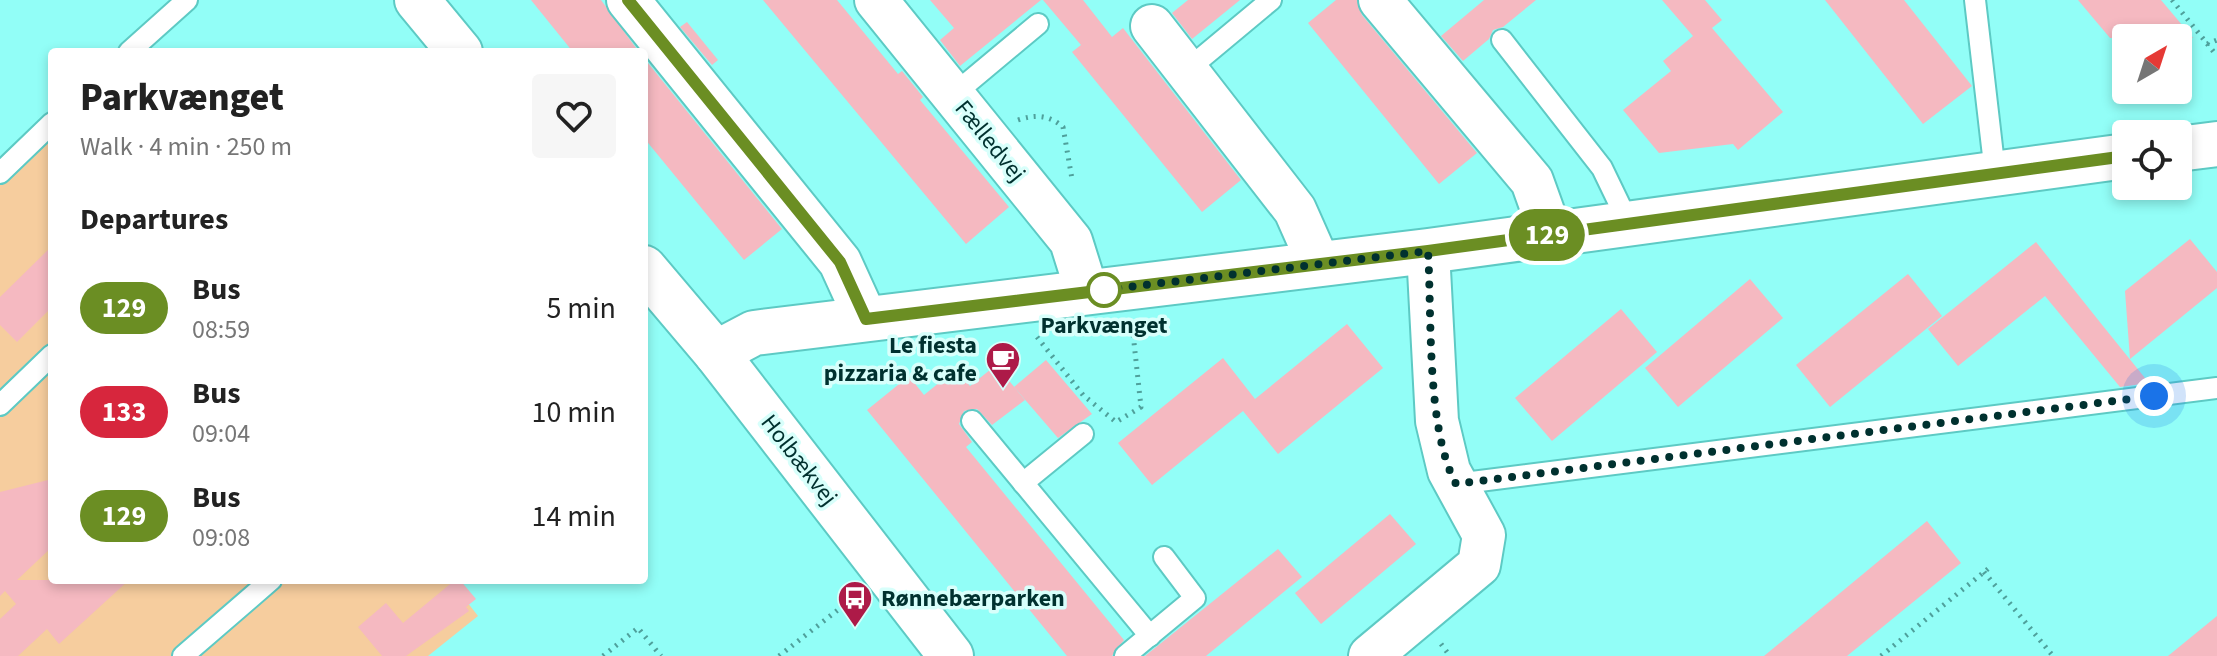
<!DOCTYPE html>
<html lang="en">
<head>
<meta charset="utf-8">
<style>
	body { margin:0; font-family:"Source Sans 3",sans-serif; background:#f6f6f6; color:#222; height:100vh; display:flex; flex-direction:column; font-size:30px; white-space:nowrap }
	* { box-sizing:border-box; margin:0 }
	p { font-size:26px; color:#767676 }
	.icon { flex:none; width:44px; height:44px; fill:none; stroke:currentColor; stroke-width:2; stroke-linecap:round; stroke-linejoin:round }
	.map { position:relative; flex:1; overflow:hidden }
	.sheet { position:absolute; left:48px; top:48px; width:600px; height:536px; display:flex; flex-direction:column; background:#fff; border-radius:8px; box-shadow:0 4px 12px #0003 }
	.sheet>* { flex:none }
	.badge { padding:0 16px; border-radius:26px; font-size:28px; line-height:52px }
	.needle { width:52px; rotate:39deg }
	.controls { position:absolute; left:2112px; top:24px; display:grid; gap:16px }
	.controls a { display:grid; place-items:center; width:80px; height:80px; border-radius:8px; background:#fff; box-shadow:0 4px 12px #0003; font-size:40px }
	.you { position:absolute; width:40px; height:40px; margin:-20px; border:6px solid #fff; border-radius:50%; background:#1a73e8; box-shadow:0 0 0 12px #1a73e833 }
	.map>.badge { position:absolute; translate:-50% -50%; box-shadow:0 0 0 4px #fff }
	h2 { padding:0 32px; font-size:30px; line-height:72px }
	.round { display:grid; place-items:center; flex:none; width:84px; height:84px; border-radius:8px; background:#f6f6f6 }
	.headline { display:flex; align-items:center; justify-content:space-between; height:136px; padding:0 32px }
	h1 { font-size:38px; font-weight:800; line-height:60px }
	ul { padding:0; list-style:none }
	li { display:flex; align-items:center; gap:24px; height:104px; padding:0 32px }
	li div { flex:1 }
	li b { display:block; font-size:30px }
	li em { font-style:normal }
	li .badge { min-width:88px; font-weight:700; text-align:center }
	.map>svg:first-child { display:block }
</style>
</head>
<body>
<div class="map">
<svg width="2217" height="656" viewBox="0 0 2217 656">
	<rect width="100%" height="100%" fill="#92fef7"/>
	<path fill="#f6cd9e" d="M52 121V580H450L478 616 428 656H0V172Z"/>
	<g fill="#f5b9c1">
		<path d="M531 0H601L639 52H573Z"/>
		<path d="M763 0H837L898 74 902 71 923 97 920 100 1009 207 966 244Z"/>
		<path d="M930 0H1041L960 66 940 40 954 28Z"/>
		<path d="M1043 0H1083L1112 37 1123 28 1241 180 1202 212 1072 52 1081 45Z"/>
		<path d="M1188 0H1240L1192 39 1172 13Z"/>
		<path d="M1336 0H1357L1362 15 1477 153 1439 184 1308 23Z"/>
		<path d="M1484 0H1536L1503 27 1493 30 1489 39 1463 61 1441 36Z"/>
		<path d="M1662 0H1705L1722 20 1712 28 1783 112 1738 150 1733 144 1659 153 1623 110 1671 71 1663 61 1693 36Z"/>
		<path d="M1825 0H1904L1972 86 1923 124Z"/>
		<path d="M2078 0H2161L2193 38H2110Z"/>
		<path d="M687 22 718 60 712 65 680 27Z"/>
		<path d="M644 58 782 229 744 260 644 138Z"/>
		<path d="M2190 239 2217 272V288L2130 359 2125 291Z"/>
		<path d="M2036 242 2103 326 2149 383 2120 387 2045 296 1958 366 1928 329Z"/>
		<path d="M52 246V307L17 342 0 325V297Z"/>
		<path d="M1908 274 1942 316 1830 407 1796 365Z"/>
		<path d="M1750 279 1783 318 1678 407 1645 368Z"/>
		<path d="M1621 309 1657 352 1552 441 1515 398Z"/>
		<path d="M1347 324 1383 368 1278 454 1243 411 1152 485 1118 443 1223 358 1255 399Z"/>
		<path d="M1046 360 1092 414 1058 438 1014 387Z"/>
		<path d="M996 365 1025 400 992 425 977 409 964 411 959 424 972 442 966 447 1124 640 1112 656H1067L867 410 909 376 924 395 956 369 970 386Z"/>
		<path d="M52 479V547L17 580H129L59 644 47 629 18 656H0V619L16 604 5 591 0 596V492Z"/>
		<path d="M1390 514 1416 544 1321 624 1295 593Z"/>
		<path d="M1927 521 1961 563 1847 656H1764Z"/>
		<path d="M1278 549 1302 577 1206 656H1145Z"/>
		<path d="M455 580H460L476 599 466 607 469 611 406 656H382L358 627 386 603 403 623Z"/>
		<path d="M2217 616V656H2168Z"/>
	</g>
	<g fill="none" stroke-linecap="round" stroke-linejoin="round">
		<g stroke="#5dcac4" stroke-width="24">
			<g id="service">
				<path d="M1975 0 1995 173"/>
				<path d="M1502 40 1602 168 1629 224"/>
				<path d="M129 52 187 0"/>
				<path d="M1187 70 1271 0"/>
				<path d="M953 95 1038 24"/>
				<path d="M0 173 52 123"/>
				<path d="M0 405 52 355"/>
				<path d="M972 421 1150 636"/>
				<path d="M1023 483 1083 434"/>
				<path d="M1456 484 2217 388"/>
				<path d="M183 656 271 580"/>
				<path d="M1125 656 1195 598 1164 557"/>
			</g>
		</g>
		<g stroke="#5dcac4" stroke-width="46">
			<g id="minor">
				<path d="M628 0 840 262 866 319"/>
				<path d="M876 0 1071 241 1087 292"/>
				<path d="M1380 0 1532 181 1551 234"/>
				<path d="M1152 26 1295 210 1319 264"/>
				<path d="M1370 656 1479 565 1484 535 1449 471 1437 421 1428 251"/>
			</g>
		</g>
		<g stroke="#5dcac4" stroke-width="48">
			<g id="tertiary">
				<path d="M417 0 460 52"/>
				<path d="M2178 149 2217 144"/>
				<path d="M644 268 716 353 951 656"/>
				<path d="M716 353 754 333 1428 251 2126 156"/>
			</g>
		</g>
		<g stroke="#4fa09b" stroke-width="5" stroke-dasharray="2 6" stroke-linecap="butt">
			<path d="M2172 0 2217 56"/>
			<path d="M2207 44 2217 40"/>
			<path d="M1018 120C1036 114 1049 115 1063 127L1072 179"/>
			<path d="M1037 337 1083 395 1116 422 1141 407 1132 324"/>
			<path d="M1984 572 2053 656"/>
			<path d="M1441 644 1450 656"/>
			<path d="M603 656 638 628 661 656"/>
			<path d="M779 656 857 595"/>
			<path d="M1881 656 1989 568"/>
		</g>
		<use href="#service" stroke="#fff" stroke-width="20"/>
		<use href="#minor" stroke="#fff" stroke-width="42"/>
		<use href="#tertiary" stroke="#fff" stroke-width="44"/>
	</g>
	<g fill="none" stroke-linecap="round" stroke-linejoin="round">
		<g stroke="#fff" stroke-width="18">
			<path id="line" d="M628 0 840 262 866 319 1428 251 2126 156"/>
		</g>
		<use href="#line" stroke="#6b8e23" stroke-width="12"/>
		<path stroke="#00312f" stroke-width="8" stroke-dasharray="0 14.4" d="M1104 290 1428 251C1432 316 1426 429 1456 484L2154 396"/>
	</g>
	<defs>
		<g id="cafe-pin" transform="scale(1.8)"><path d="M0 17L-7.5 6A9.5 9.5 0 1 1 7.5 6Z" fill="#ad1a48" stroke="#d8fffb"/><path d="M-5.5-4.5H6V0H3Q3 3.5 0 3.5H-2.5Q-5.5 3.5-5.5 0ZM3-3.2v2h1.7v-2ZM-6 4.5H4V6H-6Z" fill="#fff"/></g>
		<g id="bus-pin" transform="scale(1.8)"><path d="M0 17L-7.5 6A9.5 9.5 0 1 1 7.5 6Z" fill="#ad1a48" stroke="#d8fffb"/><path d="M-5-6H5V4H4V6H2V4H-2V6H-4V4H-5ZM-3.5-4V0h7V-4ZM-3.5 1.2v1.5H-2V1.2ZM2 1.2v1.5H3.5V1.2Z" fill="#fff"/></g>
	</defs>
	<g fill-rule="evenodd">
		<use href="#cafe-pin" x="1003" y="359"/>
		<use href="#bus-pin" x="855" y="598"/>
	</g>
	<circle fill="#fff" stroke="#6b8e23" stroke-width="4" cx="1104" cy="290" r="16"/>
	<g text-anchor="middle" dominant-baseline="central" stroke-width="7" stroke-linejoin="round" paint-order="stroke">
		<g font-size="24" fill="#00312f" stroke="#d8fffb">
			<text transform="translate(990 141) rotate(51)">Fælledvej</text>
			<text transform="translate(799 460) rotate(52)">Holbækvej</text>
		</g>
		<g font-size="24" font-weight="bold" fill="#00312f" stroke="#d8fffb">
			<text x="1104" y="325">Parkvænget</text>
		</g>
		<g font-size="24" font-weight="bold" fill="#00312f" stroke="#d8fffb" text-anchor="end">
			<text x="977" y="345">Le fiesta<tspan x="977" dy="28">pizzaria &amp; cafe</tspan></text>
			<text x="881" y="598" text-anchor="start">Rønnebærparken</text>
		</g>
	</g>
</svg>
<div class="controls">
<a><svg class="needle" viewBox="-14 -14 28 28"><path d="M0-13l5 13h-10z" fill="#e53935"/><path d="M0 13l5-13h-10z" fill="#767676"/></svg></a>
<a><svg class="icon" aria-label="locate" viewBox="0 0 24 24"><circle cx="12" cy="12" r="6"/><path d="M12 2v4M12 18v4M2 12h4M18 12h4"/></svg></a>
</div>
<div class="you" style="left:2154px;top:396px"></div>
<b class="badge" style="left:1547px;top:235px;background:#6b8e23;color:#fff">129</b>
<section class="sheet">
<div class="headline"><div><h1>Parkvænget</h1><p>Walk · 4 min · 250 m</p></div><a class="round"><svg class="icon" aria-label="heart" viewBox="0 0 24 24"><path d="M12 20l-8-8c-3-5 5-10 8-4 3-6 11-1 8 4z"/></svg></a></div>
<h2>Departures</h2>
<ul>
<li><span class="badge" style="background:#6b8e23;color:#fff">129</span><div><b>Bus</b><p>08:59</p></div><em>5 min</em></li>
<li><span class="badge" style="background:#d7263d;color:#fff">133</span><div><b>Bus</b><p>09:04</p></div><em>10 min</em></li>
<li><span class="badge" style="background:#6b8e23;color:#fff">129</span><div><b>Bus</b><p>09:08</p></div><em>14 min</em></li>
</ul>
</section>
</div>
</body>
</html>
